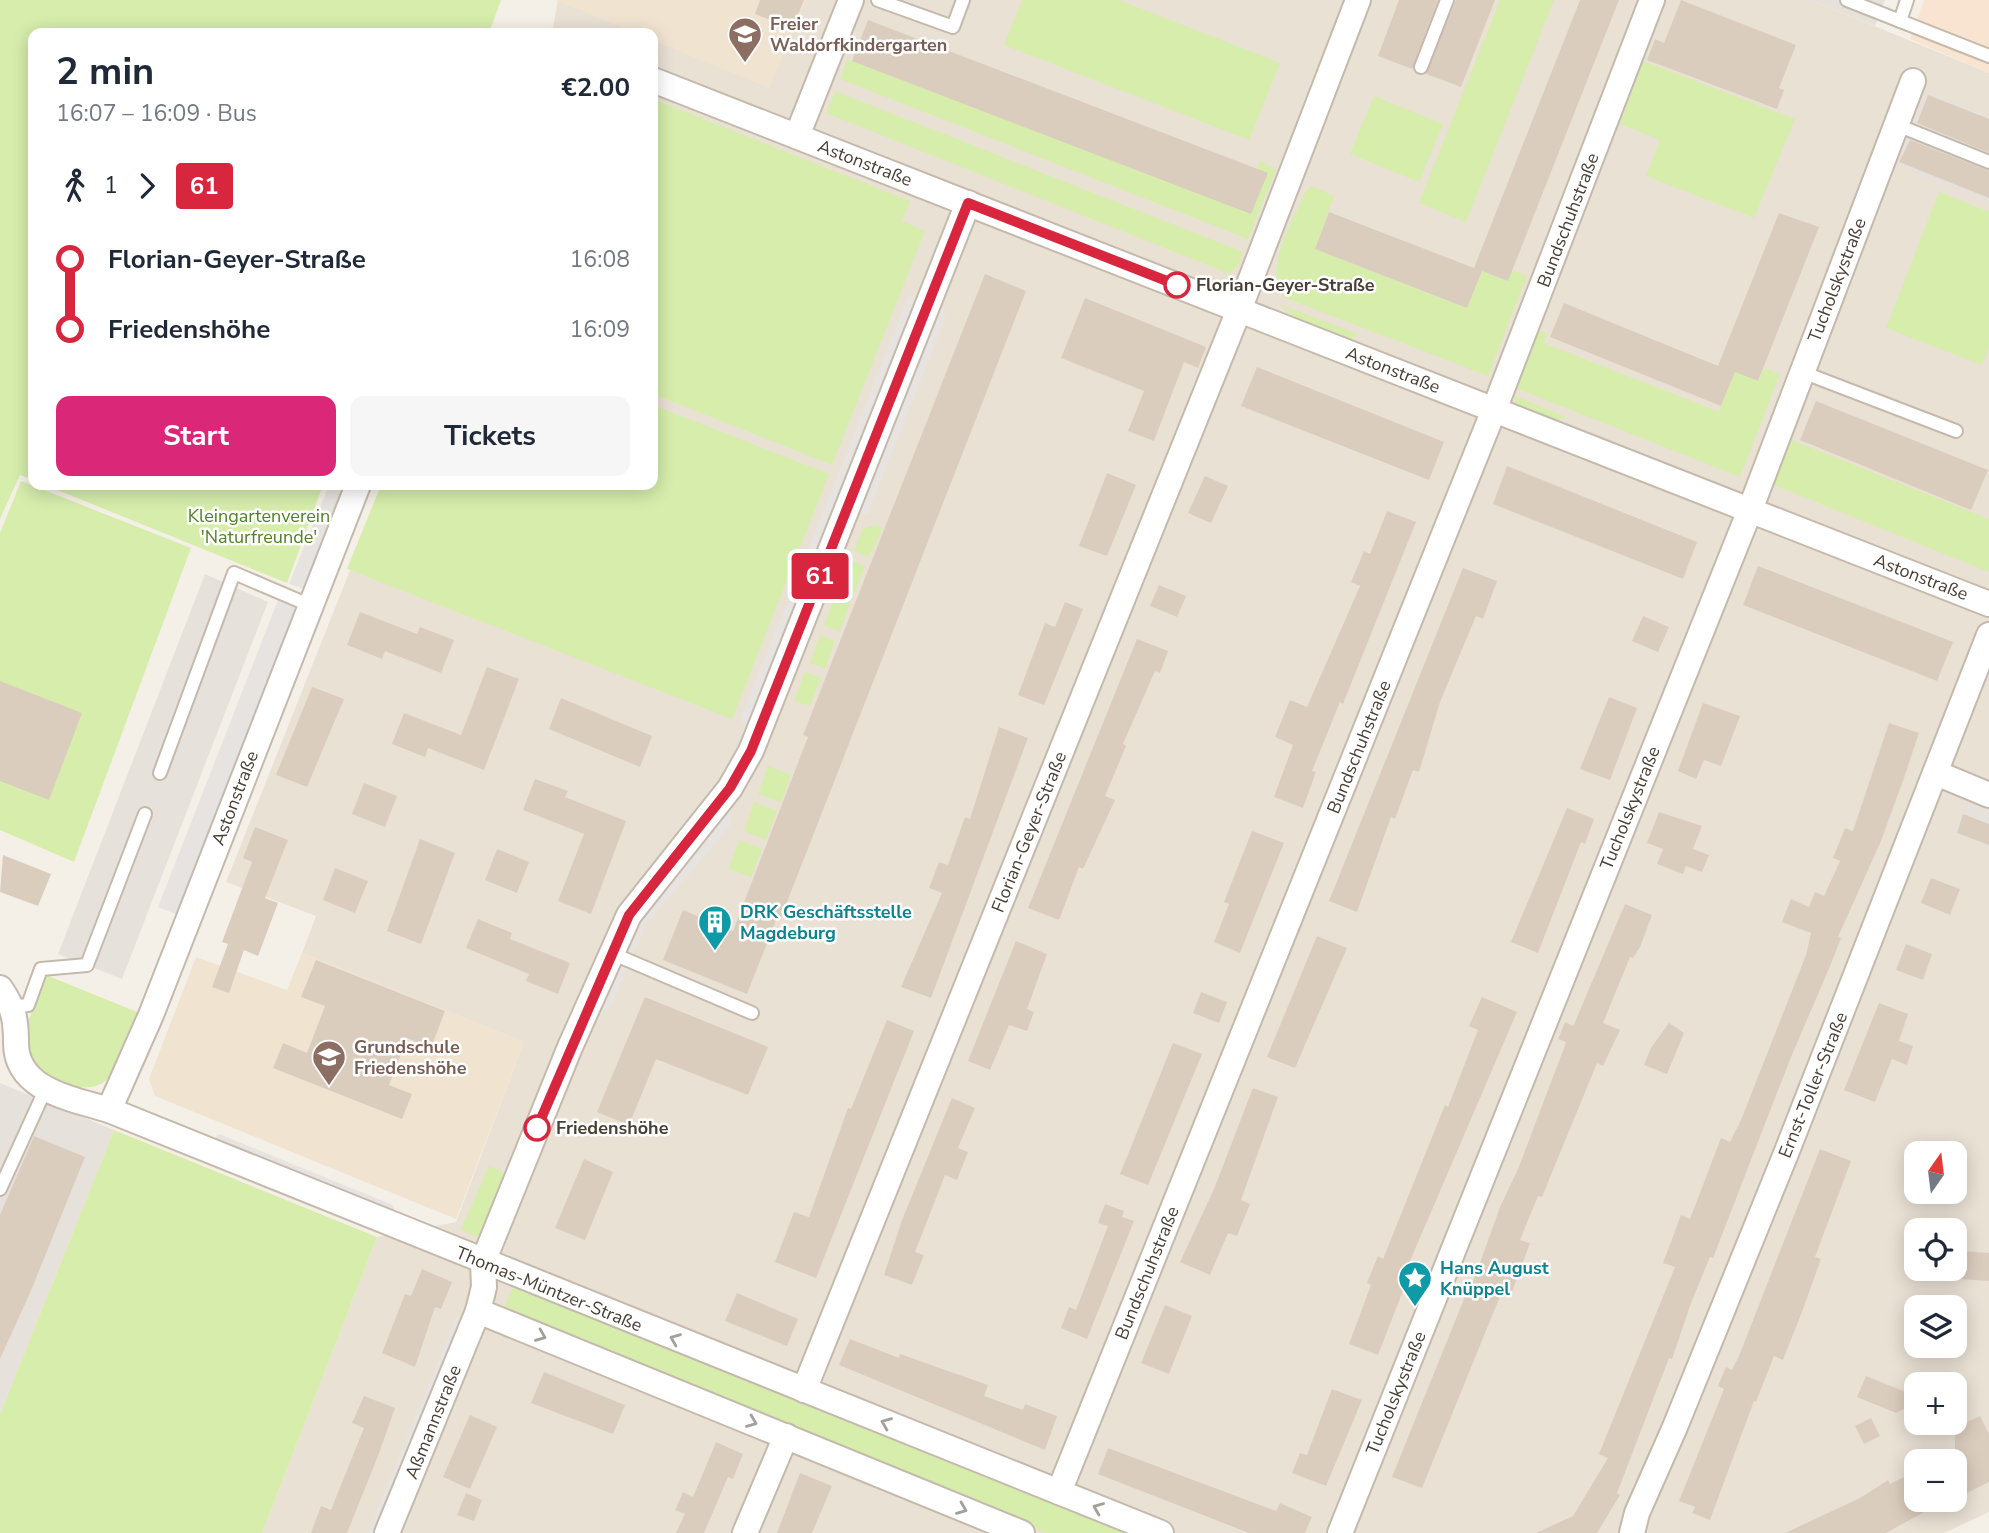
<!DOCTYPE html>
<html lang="en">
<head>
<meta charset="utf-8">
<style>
	body { margin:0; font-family:"Nunito Sans",sans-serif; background:#f6f6f7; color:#1f2937; height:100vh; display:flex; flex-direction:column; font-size:26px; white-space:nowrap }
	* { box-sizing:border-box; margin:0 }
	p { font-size:23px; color:#747a83 }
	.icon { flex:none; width:38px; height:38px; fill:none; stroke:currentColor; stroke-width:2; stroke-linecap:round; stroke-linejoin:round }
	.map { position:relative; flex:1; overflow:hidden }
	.panel { position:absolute; left:28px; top:28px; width:630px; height:462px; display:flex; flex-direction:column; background:#fff; border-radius:14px; box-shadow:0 4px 18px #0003 }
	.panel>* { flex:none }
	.badge { padding:0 14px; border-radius:5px; font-size:24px; line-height:46px }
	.needle { width:46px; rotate:14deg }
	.fabs { position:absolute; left:1904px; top:1141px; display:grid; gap:14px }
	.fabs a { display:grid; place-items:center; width:63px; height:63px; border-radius:14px; background:#fff; box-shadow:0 4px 18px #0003; font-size:35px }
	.map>.badge { position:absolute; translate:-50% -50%; box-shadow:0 0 0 4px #fff }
	.legs { display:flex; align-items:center; gap:10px; height:77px; padding:0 28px; font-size:23px }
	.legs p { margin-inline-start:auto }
	.summary { display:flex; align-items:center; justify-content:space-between; height:119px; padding:0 28px }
	h1 { font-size:38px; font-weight:700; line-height:52px }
	.button { display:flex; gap:14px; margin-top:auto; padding:14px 28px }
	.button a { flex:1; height:80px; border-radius:14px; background:#db2777; color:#fff; font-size:28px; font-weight:700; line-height:80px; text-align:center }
	.button a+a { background:#f6f6f7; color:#1f2937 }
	ul { padding:0 28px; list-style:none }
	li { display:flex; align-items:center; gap:24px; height:70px; font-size:26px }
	li i { display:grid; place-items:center; width:10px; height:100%; margin:0 9px; background:currentColor }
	li i::after { content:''; width:18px; height:18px; margin:-9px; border:5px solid; border-radius:50%; background:#fff }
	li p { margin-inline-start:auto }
	li:first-child i { background:linear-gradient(#0000 50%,currentColor 0) }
	li:last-child i { background:linear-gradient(currentColor 50%,#0000 0) }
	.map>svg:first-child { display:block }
</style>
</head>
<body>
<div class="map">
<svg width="1989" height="1533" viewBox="0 0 1989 1533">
	<rect width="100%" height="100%" fill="#f5f0e7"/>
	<path fill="#eae1d5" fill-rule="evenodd" d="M558 0H1811L1989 73V1512L1944 1533H262L377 1237 456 1222 524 1042 302 953 316 916 226 882 384 485H653V33H552ZM1916 1153H1955V1192H1916ZM1916 1230H1955V1269H1916ZM1916 1307H1955V1346H1916ZM1916 1384H1955V1423H1916ZM1916 1461H1955V1500H1916Z"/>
	<path fill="#f9e4d1" d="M1924 0H1989V73L1910 39Z"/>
	<g fill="#e7e1dc">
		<path d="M1811 0H1885L1875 26Z"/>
		<path d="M1926 92 1989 117V203L1895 164Z"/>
		<path d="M205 574 268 602 122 979 58 954Z"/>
		<path d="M1967 796 1989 805V846L1954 833Z"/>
		<path d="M0 1083 114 1130 0 1414Z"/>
	</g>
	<g fill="#f0e3d0">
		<path d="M555 0H807L769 88 653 40V33H636Z"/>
		<path d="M302 953 524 1042 456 1219 155 1096 149 1079 196 957 287 990Z"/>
	</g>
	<g fill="#d6edac">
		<path d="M0 0H501L489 33H33V480L20 475 0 519Z"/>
		<path d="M1022 0H1119L1280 63 1249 140 1004 45Z"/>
		<path d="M1500 0H1554L1466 222 1419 203Z"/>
		<path d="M847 59 1251 213 1267 174 1257 169 1260 160 1276 170 1248 239 840 79Z"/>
		<path d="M1643 61 1795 119 1754 218 1646 176 1660 140 1620 124Z"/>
		<path d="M835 91 1243 252 1239 264 1230 274 826 113Z"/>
		<path d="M1374 96 1443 124 1419 182 1350 154Z"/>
		<path d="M653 99 910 201 902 221 925 231 832 465 653 394Z"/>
		<path d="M1311 186 1334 196 1315 249 1467 308 1482 271 1508 281 1512 270 1527 276 1488 376 1283 297C1263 267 1293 222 1305 192Z"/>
		<path d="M1939 192 1989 212V346L1982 365 1886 328Z"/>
		<path d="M1279 304 1358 334 1351 340 1298 320Z"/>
		<path d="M1536 329 1547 333 1544 343 1719 412 1735 372 1759 381 1764 368 1780 374 1740 477 1513 387Z"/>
		<path d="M1513 395 1566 417 1557 421 1518 406Z"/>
		<path d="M653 405 829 474 732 719 347 569 381 485H653Z"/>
		<path d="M1789 439 1989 519V572L1771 484Z"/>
		<path d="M21 481 191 548 74 862 0 830V533Z"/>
		<path d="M45 485H323L287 583Z"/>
		<path d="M875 525 883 528 869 557 854 551 863 529Z"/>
		<path d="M849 560 865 566 854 594 839 589Z"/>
		<path d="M835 597 850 603 840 631 824 626Z"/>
		<path d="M820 635 835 641 825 669 810 663Z"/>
		<path d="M805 672 821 678 810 706 794 701Z"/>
		<path d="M768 766 791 775 781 802 758 794Z"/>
		<path d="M754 802 777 811 766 840 744 831Z"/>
		<path d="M739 840 762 849 751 877 729 869Z"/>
		<path d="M46 975 137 1012C123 1051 116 1105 63 1082 51 1076 39 1072 29 1064L24 1032Z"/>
		<path d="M114 1130 377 1237 262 1533H0V1414Z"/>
		<path d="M489 1166 508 1174 484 1230 477 1237 461 1229Z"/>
		<path d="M515 1283 1130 1533H1046L502 1312Z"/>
	</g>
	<g fill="#e6e3e0">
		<path d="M908 297H919L751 725 740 721Z"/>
		<path d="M940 304 946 316 868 514H856Z"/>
		<path d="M329 485H345L304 589 289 584Z"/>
		<path d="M278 600 298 608 176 914 158 907Z"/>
		<path d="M732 809 730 826 646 925 610 1009 595 1014 626 935 671 875Z"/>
		<path d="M219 1134 393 1205 396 1219 211 1142Z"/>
		<path d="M463 1317 375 1533H368L455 1319Z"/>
	</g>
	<g fill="#dbcdbe">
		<path d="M760 0H804L792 29 755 14Z"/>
		<path d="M1399 0H1438L1412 69 1378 56Z"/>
		<path d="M1456 0H1495L1461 87 1426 74Z"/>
		<path d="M1580 0H1619L1508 281 1482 271 1467 308 1315 249 1329 212 1474 268Z"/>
		<path d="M1681 0 1796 45 1779 88 1784 90 1777 109 1647 60 1655 39 1664 43Z"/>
		<path d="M868 20 1268 173 1251 214 852 61Z"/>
		<path d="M1928 95 1989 119V153L1917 123Z"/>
		<path d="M1910 140 1989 171V198L1899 162Z"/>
		<path d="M1779 213 1819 227 1758 381 1735 372 1721 406 1550 337 1564 303 1718 366Z"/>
		<path d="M985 274 1026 291 780 920 777 918 747 994 663 960 683 910 733 931 808 737 803 735Z"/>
		<path d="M1085 298 1206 347 1198 368 1184 362 1154 441 1128 431 1144 391 1061 358Z"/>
		<path d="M1257 367 1444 442 1429 480 1241 406Z"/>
		<path d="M1816 401 1988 470 1971 510 1800 440Z"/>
		<path d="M1507 466 1697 542 1683 579 1493 504Z"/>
		<path d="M1107 473 1136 485 1107 556 1079 546Z"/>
		<path d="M1205 476 1228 486 1211 523 1188 513Z"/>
		<path d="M1387 511 1416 522 1343 704 1340 702 1312 771 1316 772 1303 808 1274 797 1293 745 1275 737 1290 700 1307 707 1360 586 1351 582 1364 551 1370 554Z"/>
		<path d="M1758 566 1953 642 1937 681 1743 605Z"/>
		<path d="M1463 568 1497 581 1483 619 1476 616 1440 702 1419 772 1413 770 1395 819 1391 817 1357 912 1329 901Z"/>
		<path d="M1159 585 1186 596 1177 617 1150 606Z"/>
		<path d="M1065 602 1083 609 1044 705 1018 695 1045 623 1055 627Z"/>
		<path d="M360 612 417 634 420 627 454 640 441 673 385 651 382 659 347 645Z"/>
		<path d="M1643 616 1669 627 1658 652 1632 641Z"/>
		<path d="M1137 639 1168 651 1160 673 1155 671 1123 744 1126 746 1105 796 1115 800 1083 869 1079 867 1059 920 1028 908Z"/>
		<path d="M487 667 519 679 484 770 428 748 425 757 392 744 404 713 461 735Z"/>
		<path d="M0 681 82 713 49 800 0 781Z"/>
		<path d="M312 687 344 699 307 787 276 775Z"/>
		<path d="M1609 697 1637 708 1610 780 1580 769Z"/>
		<path d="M561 698 652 736 640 767 549 729Z"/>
		<path d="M1703 703 1740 716 1721 766 1704 760 1696 779 1678 771Z"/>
		<path d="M1889 723 1919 733 1904 778 1881 841 1838 937 1841 938 1831 964 1791 1057 1713 1258 1710 1257 1691 1303 1672 1359 1669 1358 1617 1493 1620 1495 1597 1533H1536L1573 1516 1608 1458 1599 1454 1675 1267 1663 1263 1681 1215 1690 1219 1721 1138 1730 1142 1741 1120 1806 955 1811 933 1782 922 1791 899 1809 907 1815 892 1824 896 1840 861 1833 858 1845 828 1853 831Z"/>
		<path d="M999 727 1028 738 931 998 901 987 942 893 929 888 939 862 948 865 965 817 970 819Z"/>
		<path d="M535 779 568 791 565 797 626 821 591 914 558 901 584 834 523 810Z"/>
		<path d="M364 783 397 796 385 827 352 814Z"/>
		<path d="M1567 808 1594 819 1585 844 1581 842 1538 953 1511 942Z"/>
		<path d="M1659 812 1702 826 1693 849 1709 855 1702 872 1686 866 1683 874 1657 864 1663 849 1647 843Z"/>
		<path d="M1963 814 1989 824V845L1957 833Z"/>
		<path d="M255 827 288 840 265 898 278 903 258 956 244 950 229 993 212 987 228 944 222 942 252 862 243 858Z"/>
		<path d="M1252 831 1284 843 1240 953 1214 942 1229 904 1224 902Z"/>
		<path d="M420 839 455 853 421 944 387 931Z"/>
		<path d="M497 849 529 862 517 893 485 880Z"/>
		<path d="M3 855 51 874 38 906 0 892Z"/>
		<path d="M335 868 368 881 355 913 323 900Z"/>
		<path d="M1931 878 1960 889 1950 915 1921 903Z"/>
		<path d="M1625 904 1652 915 1640 947 1633 958 1630 957 1603 1023 1620 1030 1603 1066 1597 1063 1542 1197 1538 1196 1520 1240 1530 1243 1510 1297 1501 1294 1422 1488 1392 1477 1470 1284 1472 1285 1500 1207 1518 1169 1564 1048 1566 1042 1558 1039 1565 1022 1573 1026 1575 1022Z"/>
		<path d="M478 919 512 933 510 939 570 963 558 994 526 981 529 974 466 948Z"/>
		<path d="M1317 936 1347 948 1295 1068 1267 1057Z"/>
		<path d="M1016 941 1047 954 1027 1009 1034 1012 1027 1031 1009 1025 990 1070 968 1061Z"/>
		<path d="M1906 944 1932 954 1923 980 1896 970Z"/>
		<path d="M316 960 445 1011 431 1048 407 1038 399 1059 389 1085 412 1094 402 1119 273 1068 283 1043 307 1053 325 1006 301 997Z"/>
		<path d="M1201 992 1227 1002 1219 1023 1193 1013Z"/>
		<path d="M645 997 768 1047 748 1095 656 1059 629 1125 597 1112Z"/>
		<path d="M1482 997 1517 1012 1407 1268 1411 1270 1378 1355 1349 1344 1371 1285 1367 1283 1378 1256 1383 1259 1445 1105 1448 1107 1478 1030 1469 1026Z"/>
		<path d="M1879 1003 1908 1014 1899 1041 1913 1046 1907 1065 1892 1059 1875 1102 1844 1090Z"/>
		<path d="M887 1020 914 1031 816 1278 775 1262 794 1212 809 1217 848 1108 851 1109Z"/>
		<path d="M1669 1023 1684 1033 1667 1074 1644 1065 1651 1048Z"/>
		<path d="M1173 1043 1202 1054 1148 1185 1120 1174Z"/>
		<path d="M1253 1088 1278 1097 1241 1200 1250 1204 1237 1236 1228 1233 1210 1275 1180 1262 1214 1189Z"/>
		<path d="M952 1098 975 1108 958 1148 968 1152 957 1180 945 1175 915 1252 924 1255 912 1285 884 1275 902 1220Z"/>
		<path d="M34 1136 85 1157 30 1293 0 1359V1215Z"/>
		<path d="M1820 1149 1851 1161 1815 1257 1821 1259 1802 1312 1783 1360 1774 1356 1756 1402 1754 1401 1710 1520 1692 1513 1695 1507 1679 1501 1724 1389 1718 1386 1726 1367 1732 1370 1739 1356Z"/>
		<path d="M584 1159 613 1172 585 1240 555 1228Z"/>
		<path d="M1105 1204 1124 1211 1122 1217 1134 1221 1087 1339 1061 1328 1069 1307 1076 1310 1108 1226 1098 1223Z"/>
		<path d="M1961 1251 1989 1253V1281L1960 1279Z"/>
		<path d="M422 1269 452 1282 441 1309 435 1307 415 1367 382 1353 405 1294 411 1296Z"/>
		<path d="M737 1293 798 1319 787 1346 725 1321Z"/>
		<path d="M1165 1305 1192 1316 1169 1374 1141 1363Z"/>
		<path d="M850 1339 899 1358 900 1354 988 1385 984 1396 1023 1410 1025 1404 1057 1416 1045 1450 839 1365Z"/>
		<path d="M544 1372 625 1405 613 1434 531 1403Z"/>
		<path d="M1866 1376 1908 1393 1913 1404 1896 1413 1857 1397Z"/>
		<path d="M1332 1389 1362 1400 1326 1486 1292 1473 1300 1453 1307 1455Z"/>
		<path d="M364 1396 395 1408 378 1456 347 1533H311L321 1506 331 1510 364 1428 352 1423Z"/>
		<path d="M470 1415 497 1427 470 1489 443 1477Z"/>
		<path d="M1980 1416 1989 1434V1482L1955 1499V1428Z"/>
		<path d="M1871 1418 1880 1436 1864 1444 1855 1426Z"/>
		<path d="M716 1442 743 1454 733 1479 728 1477 704 1533H676L685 1514 675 1510 683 1492 693 1497Z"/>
		<path d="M1108 1448 1276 1511 1280 1503 1312 1517 1305 1533H1249L1098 1474Z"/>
		<path d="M1916 1471V1500H1946L1886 1533H1785L1860 1498 1888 1480 1890 1484Z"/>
		<path d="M800 1473 832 1486 812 1533H777Z"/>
		<path d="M466 1493 482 1500 474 1521 457 1515Z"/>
	</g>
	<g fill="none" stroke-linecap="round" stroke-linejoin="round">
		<g stroke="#c5b9ac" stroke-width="16">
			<g id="lane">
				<path d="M878 0 953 27 963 0"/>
				<path d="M1847 0 1989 56"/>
				<path d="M1900 21 1907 0"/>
				<path d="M1421 67 1447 0"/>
				<path d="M1897 125 1989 162"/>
				<path d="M1802 372 1956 431"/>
				<path d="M160 773 234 573 309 605"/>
				<path d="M611 953 752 1013"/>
				<path d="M10 1007 28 1005 41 969 87 965 145 814"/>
				<path d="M0 1189 46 1088"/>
			</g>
		</g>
		<g stroke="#c5b9ac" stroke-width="28">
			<g id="street">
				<path d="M653 80 1989 604"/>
				<path d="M797 136 851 0"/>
				<path d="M1936 773 1989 795"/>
				<path d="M0 988C14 1008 16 1019 16 1043 16 1091 74 1099 109 1110L1161 1533"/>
				<path d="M109 1110 151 1015 358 485"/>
				<path d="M478 1311 1022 1533"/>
				<path d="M804 1390 1239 310 1358 0"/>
				<path d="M1059 1492 1494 410 1652 0"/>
				<path d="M387 1533 478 1311 484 1287 483 1262 570 1047 629 915 730 788 751 751 968 203"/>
				<path d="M745 1533 786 1436"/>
				<path d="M1340 1533 1750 510 1913 81"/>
				<path d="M1632 1533 1637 1513 1675 1427 1787 1151 1989 635"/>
			</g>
		</g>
		<use href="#lane" stroke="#fff" stroke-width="12"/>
		<use href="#street" stroke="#fff" stroke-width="24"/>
	</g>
	<defs><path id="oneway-chevron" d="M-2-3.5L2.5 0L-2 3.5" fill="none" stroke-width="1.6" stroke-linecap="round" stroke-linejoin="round" transform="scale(1.75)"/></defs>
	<g stroke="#a49f9a">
		<use href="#oneway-chevron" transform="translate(541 1336) rotate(22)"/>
		<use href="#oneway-chevron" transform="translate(675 1339) rotate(-158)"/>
		<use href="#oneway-chevron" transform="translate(752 1422) rotate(22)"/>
		<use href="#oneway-chevron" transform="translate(886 1423) rotate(-158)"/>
		<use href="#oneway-chevron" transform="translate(1098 1508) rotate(-158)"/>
		<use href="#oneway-chevron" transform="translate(962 1509) rotate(22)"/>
	</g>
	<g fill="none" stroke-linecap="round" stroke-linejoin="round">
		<g stroke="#fff" stroke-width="16">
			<path id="line-1" d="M537 1128 629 915 730 788 751 751 968 203 1177 285"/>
		</g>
		<use href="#line-1" stroke="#d7263d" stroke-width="10"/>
	</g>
	<defs>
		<g id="school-pin" transform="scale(1.75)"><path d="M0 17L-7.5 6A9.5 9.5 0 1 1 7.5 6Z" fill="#8d6e63" stroke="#fff"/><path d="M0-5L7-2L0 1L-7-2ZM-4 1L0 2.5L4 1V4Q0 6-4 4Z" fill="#fff"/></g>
		<g id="building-pin" transform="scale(1.75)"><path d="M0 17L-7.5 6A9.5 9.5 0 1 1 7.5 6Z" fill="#0f9aa8" stroke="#fff"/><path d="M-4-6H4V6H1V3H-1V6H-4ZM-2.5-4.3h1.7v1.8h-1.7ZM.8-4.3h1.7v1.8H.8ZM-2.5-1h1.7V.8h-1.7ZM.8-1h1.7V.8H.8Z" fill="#fff"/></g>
		<g id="sight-pin" transform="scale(1.75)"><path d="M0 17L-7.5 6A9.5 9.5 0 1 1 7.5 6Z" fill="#0f9aa8" stroke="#fff"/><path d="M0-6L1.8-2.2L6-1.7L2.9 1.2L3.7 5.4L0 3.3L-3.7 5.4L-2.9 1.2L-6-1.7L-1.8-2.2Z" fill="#fff"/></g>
	</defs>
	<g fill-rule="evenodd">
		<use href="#school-pin" x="745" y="34"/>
		<use href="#building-pin" x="715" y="922"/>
		<use href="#school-pin" x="329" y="1057"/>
		<use href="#sight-pin" x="1415" y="1278"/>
	</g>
	<g fill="#fff" stroke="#d7263d" stroke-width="3.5">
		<circle cx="1177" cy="285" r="12"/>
		<circle cx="537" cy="1128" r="12"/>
	</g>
	<g text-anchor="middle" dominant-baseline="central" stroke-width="5" stroke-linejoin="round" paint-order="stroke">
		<g font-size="18" font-weight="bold" fill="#785e54" stroke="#fff" text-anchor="start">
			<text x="770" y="24">Freier<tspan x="770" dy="21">Waldorfkindergarten</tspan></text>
			<text x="354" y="1047">Grundschule<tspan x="354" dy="21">Friedenshöhe</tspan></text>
		</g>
		<g font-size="18" fill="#493f35" stroke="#fff">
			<text transform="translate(865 163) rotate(21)">Astonstraße</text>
			<text transform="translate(1568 220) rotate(-69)">Bundschuhstraße</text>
			<text transform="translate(1837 280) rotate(-69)">Tucholskystraße</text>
			<text transform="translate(1393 370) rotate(21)">Astonstraße</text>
			<text transform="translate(1921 577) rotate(21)">Astonstraße</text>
			<text transform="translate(1359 747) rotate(-68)">Bundschuhstraße</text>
			<text transform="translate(235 798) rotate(-69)">Astonstraße</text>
			<text transform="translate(1630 808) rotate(-68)">Tucholskystraße</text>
			<text transform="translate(1029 832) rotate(-68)">Florian-Geyer-Straße</text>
			<text transform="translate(1813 1085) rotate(-68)">Ernst-Toller-Straße</text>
			<text transform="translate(1147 1273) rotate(-68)">Bundschuhstraße</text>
			<text transform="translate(549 1289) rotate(22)">Thomas-Müntzer-Straße</text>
			<text transform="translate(1396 1393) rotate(-68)">Tucholskystraße</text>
			<text transform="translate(433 1422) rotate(-68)">Aßmannstraße</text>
		</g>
		<g font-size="18" font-weight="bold" fill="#493f35" stroke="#fff" text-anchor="start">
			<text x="1196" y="285">Florian-Geyer-Straße</text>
			<text x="556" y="1128">Friedenshöhe</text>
		</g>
		<g font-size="18" fill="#508122" stroke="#fff">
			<text x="259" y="516">Kleingartenverein<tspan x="259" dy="21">'Naturfreunde'</tspan></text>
		</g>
		<g font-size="18" font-weight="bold" fill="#0d838f" stroke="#fff" text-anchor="start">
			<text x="740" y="912">DRK Geschäftsstelle<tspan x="740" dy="21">Magdeburg</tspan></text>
			<text x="1440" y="1268">Hans August<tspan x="1440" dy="21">Knüppel</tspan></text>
		</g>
	</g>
</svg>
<div class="fabs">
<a><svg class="needle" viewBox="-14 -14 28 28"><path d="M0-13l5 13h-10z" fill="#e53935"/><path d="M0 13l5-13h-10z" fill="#747a83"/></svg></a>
<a><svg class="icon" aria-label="locate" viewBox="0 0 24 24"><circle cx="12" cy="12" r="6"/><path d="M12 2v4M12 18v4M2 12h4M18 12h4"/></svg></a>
<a><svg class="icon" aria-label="layers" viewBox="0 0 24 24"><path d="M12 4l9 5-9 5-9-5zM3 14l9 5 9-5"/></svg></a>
<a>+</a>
<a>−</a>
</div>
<b class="badge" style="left:820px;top:576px;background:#d7263d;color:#fff">61</b>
<section class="panel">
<div class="summary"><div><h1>2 min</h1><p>16:07 – 16:09 · Bus</p></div><b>€2.00</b></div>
<div class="legs"><svg class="icon" aria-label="walk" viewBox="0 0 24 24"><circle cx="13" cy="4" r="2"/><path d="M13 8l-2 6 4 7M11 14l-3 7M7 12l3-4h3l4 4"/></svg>1<svg class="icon" aria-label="forward" viewBox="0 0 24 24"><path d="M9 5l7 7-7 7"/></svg><b class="badge" style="background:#d7263d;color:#fff">61</b></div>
<ul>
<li><i style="color:#d7263d"></i><b>Florian-Geyer-Straße</b><p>16:08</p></li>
<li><i style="color:#d7263d"></i><b>Friedenshöhe</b><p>16:09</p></li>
</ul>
<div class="button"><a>Start</a><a>Tickets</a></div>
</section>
</div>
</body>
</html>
